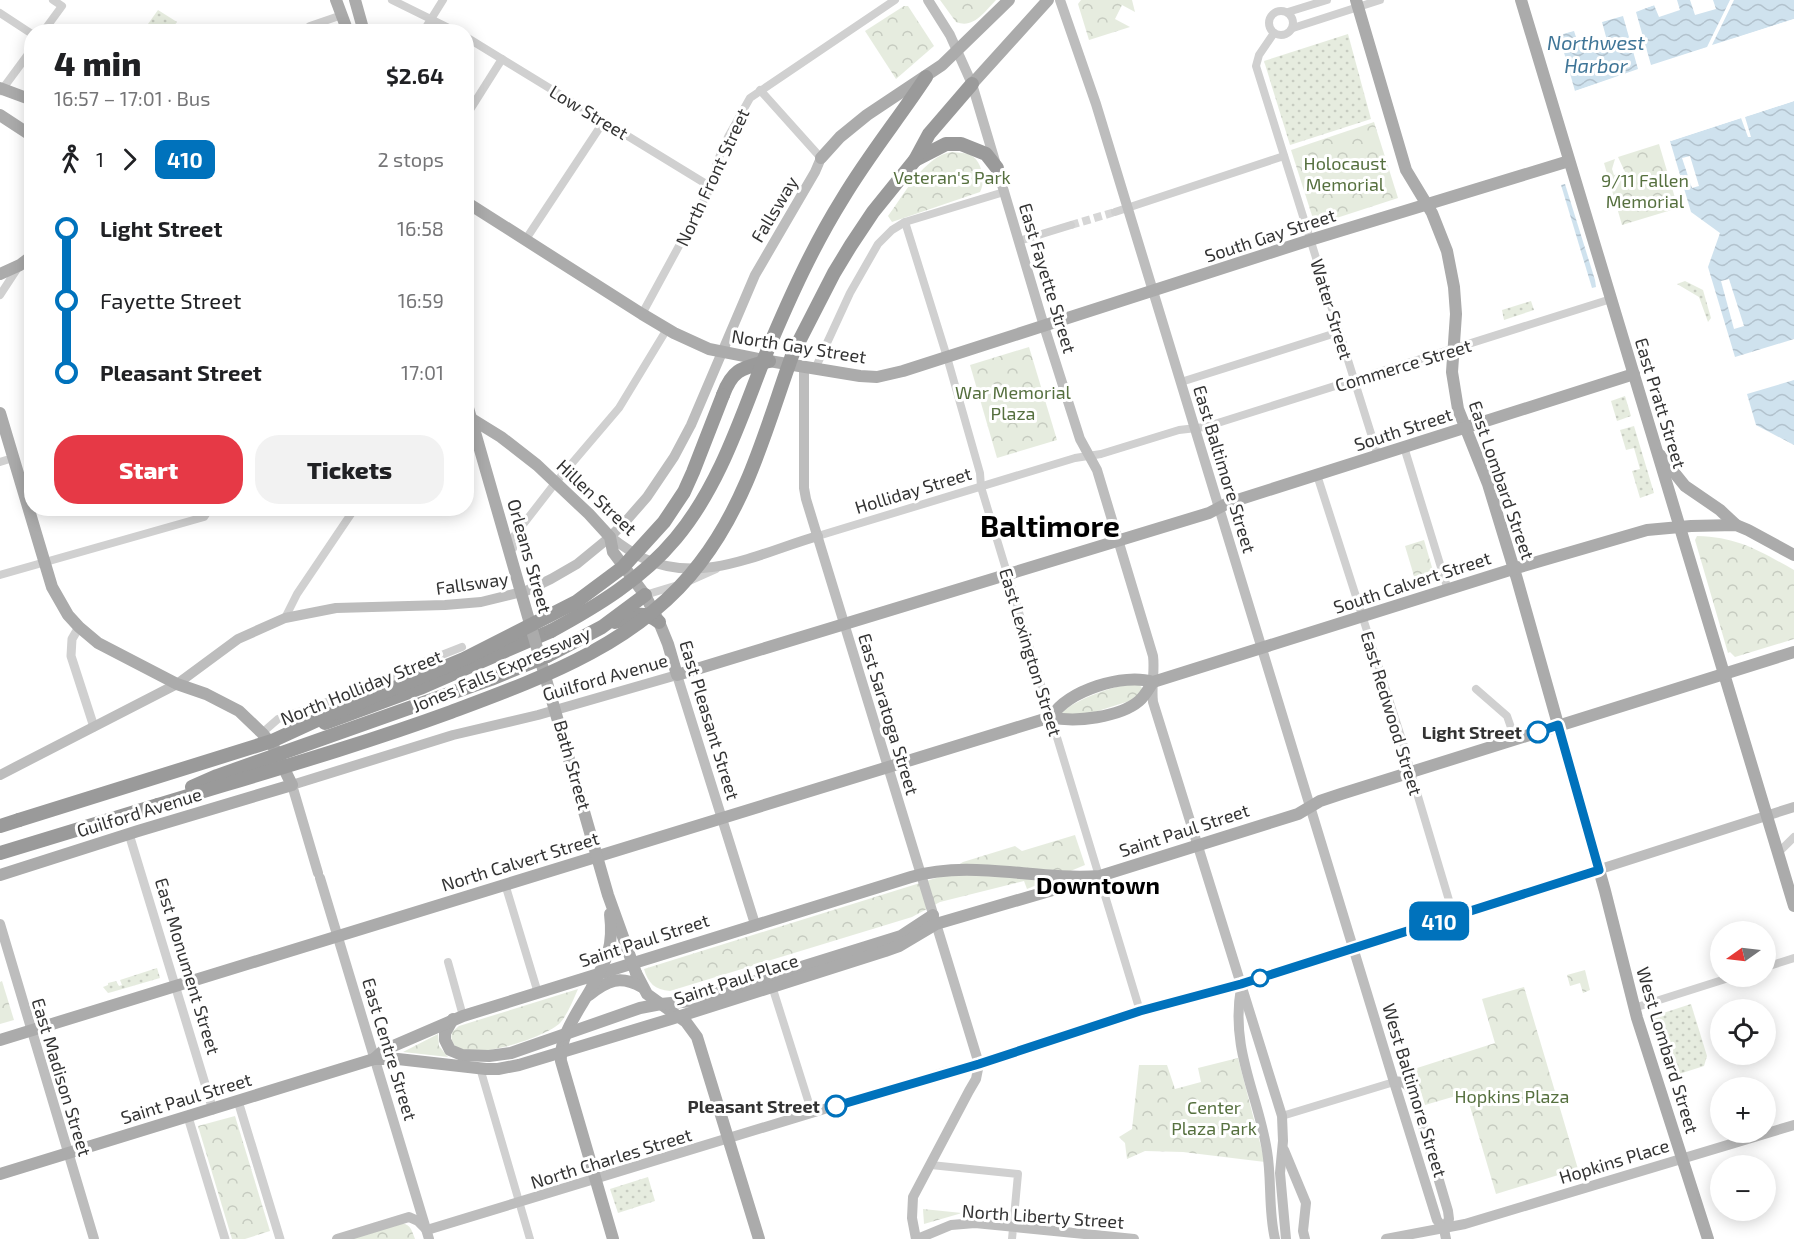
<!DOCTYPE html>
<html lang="en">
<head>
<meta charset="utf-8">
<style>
	body { margin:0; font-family:"Exo 2",sans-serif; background:#f2f2f2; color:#202124; height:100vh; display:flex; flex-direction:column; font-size:22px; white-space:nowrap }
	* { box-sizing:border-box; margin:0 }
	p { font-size:20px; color:#757577 }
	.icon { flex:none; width:33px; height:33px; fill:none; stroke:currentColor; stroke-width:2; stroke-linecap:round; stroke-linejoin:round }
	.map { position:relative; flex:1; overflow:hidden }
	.details { position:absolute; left:24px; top:24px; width:450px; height:492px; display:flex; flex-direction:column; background:#fff; border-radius:24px; box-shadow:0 3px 15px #0003 }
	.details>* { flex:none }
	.badge { padding:0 12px; border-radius:9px; font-size:21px; line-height:39px }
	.needle { width:39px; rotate:256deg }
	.buttons { position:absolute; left:1710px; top:921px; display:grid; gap:12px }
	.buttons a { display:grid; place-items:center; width:66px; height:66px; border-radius:50%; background:#fff; box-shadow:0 3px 15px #0003; font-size:30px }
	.map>.badge { position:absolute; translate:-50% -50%; box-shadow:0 0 0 3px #fff }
	.legs { display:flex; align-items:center; gap:9px; height:66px; padding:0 30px; font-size:20px }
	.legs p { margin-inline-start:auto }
	.head { display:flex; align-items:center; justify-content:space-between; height:102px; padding:0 30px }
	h1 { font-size:33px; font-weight:800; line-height:45px }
	.cta { display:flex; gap:12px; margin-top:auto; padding:12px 30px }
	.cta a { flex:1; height:69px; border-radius:24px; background:#e63946; color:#fff; font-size:24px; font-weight:800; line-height:69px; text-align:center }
	.cta a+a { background:#f2f2f2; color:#202124 }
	ul { padding:0 30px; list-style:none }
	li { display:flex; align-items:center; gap:21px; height:72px; font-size:22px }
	li i { display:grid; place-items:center; width:9px; height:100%; margin:0 8px; background:currentColor }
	li i::after { content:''; width:15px; height:15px; margin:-8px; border:4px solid; border-radius:50%; background:#fff }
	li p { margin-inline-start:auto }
	li:first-child i { background:linear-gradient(#0000 50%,currentColor 0) }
	li:last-child i { background:linear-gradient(currentColor 50%,#0000 0) }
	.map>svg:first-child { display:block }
</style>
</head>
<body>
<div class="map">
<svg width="1794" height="1239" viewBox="0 0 1794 1239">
	<defs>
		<pattern id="grass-dots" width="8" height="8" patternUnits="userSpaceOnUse" patternTransform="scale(1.5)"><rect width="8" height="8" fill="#e6ecdf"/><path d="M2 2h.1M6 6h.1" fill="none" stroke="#c6cbc0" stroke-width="1.8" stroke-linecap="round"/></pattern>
		<pattern id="park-crowns" width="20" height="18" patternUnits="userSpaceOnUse" patternTransform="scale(1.5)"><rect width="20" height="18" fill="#e6ecdf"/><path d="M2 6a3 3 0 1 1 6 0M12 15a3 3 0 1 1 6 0" fill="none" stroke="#c6cbc0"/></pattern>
		<pattern id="water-waves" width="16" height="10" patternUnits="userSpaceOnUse" patternTransform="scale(1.5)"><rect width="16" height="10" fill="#cfe2ee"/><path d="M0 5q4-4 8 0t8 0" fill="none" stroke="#b2c2cd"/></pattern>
	</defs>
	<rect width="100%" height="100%" fill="#fff"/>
	<g fill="url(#grass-dots)">
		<path d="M158 10 177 22 170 31H143Z"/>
		<path d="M1348 34 1371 119 1290 145 1264 61Z"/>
		<path d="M1685 281 1703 290 1711 318 1708 322 1699 297 1677 284Z"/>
		<path d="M1531 301 1534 310 1504 320 1502 310Z"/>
		<path d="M1625 396 1631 416 1617 421 1611 401Z"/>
		<path d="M1634 426 1654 493 1640 498 1632 471 1640 469 1634 448 1626 450 1620 430Z"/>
		<path d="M157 968 160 978 112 992 108 993 103 987 108 985V983L116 981 119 986 122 985 120 980Z"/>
		<path d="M1691 1004 1707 1056 1704 1066 1679 1074 1671 1072 1654 1016Z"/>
		<path d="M648 1177 655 1201 618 1213 610 1189Z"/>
	</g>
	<g fill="url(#park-crowns)">
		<path d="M940 0H996C984 12 974 29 956 22Z"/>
		<path d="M1081 0H1132L1135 12 1122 5 1115 19 1130 27 1089 40 1078 4Z"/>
		<path d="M904 6H908L934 46 896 79 865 31Z"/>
		<path d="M1374 122 1398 198 1315 225 1291 150Z"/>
		<path d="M1659 144 1678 208 1622 225 1604 163 1615 159 1612 169 1614 175 1625 172 1618 157Z"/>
		<path d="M952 152C958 153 966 152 972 156 982 162 986 182 980 192L892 222 888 216C903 196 925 155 952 152Z"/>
		<path d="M1029 347 1057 440 997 458 970 365Z"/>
		<path d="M1697 536C1738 537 1760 551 1794 570V639L1735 657 1730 652 1728 653 1695 540Z"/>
		<path d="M1424 540 1436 581 1417 586 1405 546Z"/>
		<path d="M1138 683 1142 688 1139 698 1082 716 1060 715C1071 700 1119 684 1138 683Z"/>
		<path d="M1075 835 1085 865 1027 889 1024 881 940 902 912 917 670 991C655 990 648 983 644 969L936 878 963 862 1015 846 1022 851Z"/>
		<path d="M1585 970 1590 990 1583 993 1580 983 1570 986 1567 975Z"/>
		<path d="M2 981 14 1020 0 1024V982Z"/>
		<path d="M1524 987 1578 1169 1496 1194 1466 1093 1425 1105 1414 1069 1495 1043 1482 999Z"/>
		<path d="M578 989C573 1000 568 1014 560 1023 546 1038 443 1073 452 1032L459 1026Z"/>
		<path d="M438 1034 439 1046 448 1057 403 1052Z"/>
		<path d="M1238 1058 1265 1162 1183 1152 1145 1151 1127 1159 1125 1143 1119 1137 1132 1129 1139 1065H1167L1175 1089 1201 1082 1198 1068Z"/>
		<path d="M235 1116 270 1231 245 1239H232L198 1126Z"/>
		<path d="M923 1209 962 1213 924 1224Z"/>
		<path d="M402 1223C411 1225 412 1231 415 1239H350Z"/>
	</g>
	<g fill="url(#water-waves)">
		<path d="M1671 0H1794V19L1575 91 1559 35Z"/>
		<path d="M1794 101V339L1735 357 1708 267 1720 233 1691 212 1670 141Z"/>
		<path d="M1565 184 1595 280 1596 287 1592 288 1561 185Z"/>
		<path d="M1794 380V445L1756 425 1747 394Z"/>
	</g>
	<g fill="#fff">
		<path d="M1661 0H1677L1680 10 1659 17 1654 5 1636 12 1651 65 1707 47 1730 0H1734L1712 45 1794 19V22L1576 94 1575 91 1638 69 1623 16 1602 22 1608 44 1581 52 1574 31 1559 35 1558 33Z"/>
		<path d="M1690 0H1713L1716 9 1695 15Z"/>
		<path d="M1794 98V101L1745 117 1751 137H1748L1741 118 1671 141V139L1667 140Z"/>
		<path d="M1690 156 1699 186 1692 188 1682 158Z"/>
		<path d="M1729 279 1744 326 1734 329 1721 281Z"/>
	</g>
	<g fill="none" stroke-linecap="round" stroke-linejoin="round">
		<path stroke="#d6d6d6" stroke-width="8" stroke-dasharray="8 4" stroke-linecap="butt" d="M1071 225 1115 212"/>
		<g stroke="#d0d0d0" stroke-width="8">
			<path d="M392 0 457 32"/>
			<circle cx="1281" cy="23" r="12"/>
			<path d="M1288 12 1327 0"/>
			<path d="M0 13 32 34"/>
			<path d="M1293 28 1380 0"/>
			<path d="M43 32 62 6 53 0"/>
			<path d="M178 32 179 30"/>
			<path d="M302 32 310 26 342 15"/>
			<path d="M423 32 443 0"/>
			<path d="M1274 33 1259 55 1256 66 1378 456"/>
			<path d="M466 37 711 187"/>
			<path d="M760 90 821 158"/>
			<path d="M1 91 32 49"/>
			<path d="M466 116 502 59"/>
			<path d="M1115 212 1284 156"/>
			<path d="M905 222 947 357 980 473 981 487 1140 1011"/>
			<path d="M526 239 604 121"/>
			<path d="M1019 241 1071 225"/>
			<path d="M0 295 19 266"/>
			<path d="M642 314 711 187 717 162 728 137 750 98 895 0"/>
			<path d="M815 369 850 293 878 244 892 230 905 222 1004 192"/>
			<path d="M1181 382 1339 332"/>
			<path d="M1404 447 1448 590"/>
			<path d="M0 462 13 458"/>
			<path d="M1317 475 1404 746 1411 773 1454 917"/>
			<path d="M818 536 1075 458 1101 454 1179 430 1205 427 1611 299"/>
			<path d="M513 548 511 540 556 482 619 408 667 329"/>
			<path d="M0 575 204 517 210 508"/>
			<path d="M689 581 716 569"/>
			<path d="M645 595 678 585"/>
			<path d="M285 618 297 594 355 508"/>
			<path d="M1476 689 1507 716 1515 739"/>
			<path d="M262 733 278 719 381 683 411 667 462 647"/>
			<path d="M1778 853 1794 837"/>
			<path d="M505 884 538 993"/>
			<path d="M448 962 463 1016"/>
			<path d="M1766 967 1794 958"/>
			<path d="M771 983 812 1113"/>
			<path d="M1634 1008 1735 976"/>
			<path d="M480 1068 530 1239"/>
			<path d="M1282 1116 1394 1082"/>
			<path d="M931 1165 1018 1174 1012 1239"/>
		</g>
		<g stroke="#d0d0d0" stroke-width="9">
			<path d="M79 627 72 639 71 656 94 727"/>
			<path d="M129 834 213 1110"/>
			<path d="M238 1101 280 1239"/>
			<path d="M188 1117 225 1239"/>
		</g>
		<g stroke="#bdbdbd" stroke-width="10">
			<path d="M928 0 950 35 972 84 1044 326 1080 439 1097 470 1153 656C1155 671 1151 686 1153 702L1282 1116 1283 1141 1280 1173 1286 1239"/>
			<path d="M1060 0 1096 104 1394 1082 1437 1220 1444 1229 1446 1239"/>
			<path d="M804 367V488L806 499 979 1064 976 1079 969 1091 913 1197 912 1218 916 1239"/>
			<path d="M610 537C622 545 633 554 645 559 703 585 762 552 818 536"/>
			<path d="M0 775 177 684 238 639 285 618 336 608 445 605 481 602 526 591 551 579 577 564 610 537 626 521 647 497 674 457 691 425 755 275 815 172 821 158"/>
			<path d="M318 873 292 785 453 735 538 715 677 675 755 924"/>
			<path d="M320 878 429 1239"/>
			<path d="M0 924 94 1239"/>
			<path d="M1241 988C1230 1049 1258 1094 1267 1151 1272 1180 1268 1210 1275 1239"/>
			<path d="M1394 1082C1405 1079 1410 1088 1414 1096L1448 1211 1449 1219 1444 1229"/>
			<path d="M1284 1150 1306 1203 1303 1231 1305 1239"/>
			<path d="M427 1230 949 1071 986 1062 1140 1011 1241 984 1794 807"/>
			<path d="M337 1239 409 1217 418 1221 427 1230"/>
			<path d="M917 1239 951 1225 975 1223 1134 1239"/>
			<path d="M1386 1239 1465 1224 1794 1125"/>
		</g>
		<g stroke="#ababab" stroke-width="12">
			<path d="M336 0 348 32"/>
			<path d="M355 0 364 32"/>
			<path d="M1356 0 1406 170 1432 213 1447 251 1454 287 1456 314 1452 372 1458 409 1488 484 1517 579 1605 891 1637 1018 1708 1239"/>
			<path d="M1521 0 1794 906"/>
			<path d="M972 84 1048 0"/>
			<path d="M0 88 32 100"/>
			<path d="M0 115 32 136"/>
			<path d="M821 158 840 137 867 115 942 65 1009 0"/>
			<path d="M466 202 642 314 674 333 709 349 769 361 860 376 877 377 903 371 1310 240 1569 161"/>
			<path d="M0 274 20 265 32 256"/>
			<path d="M0 413 52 587 68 615 79 627 98 643 177 684 206 694 239 711 262 733 273 746 292 785 138 831 0 875"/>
			<path d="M467 416 501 437 537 465 589 514 610 537 613 552 645 595 659 622 668 644 677 675 1209 513 1228 503 1634 374"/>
			<path d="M1660 455 1685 486 1720 510 1736 525"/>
			<path d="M1051 717C1069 690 1123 673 1153 682L1513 569 1647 530 1691 526 1736 525 1748 530 1794 555"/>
			<path d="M636 973 647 994 686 1022 697 1037 759 1239"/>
			<path d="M592 987C580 1009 559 1035 561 1061L613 1239"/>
			<path d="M589 995C608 980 620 975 642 987"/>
			<path d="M453 1019 445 1033V1040L450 1050 462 1055 489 1056 511 1053 640 1008 661 1004 692 1001 901 936 933 915"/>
			<path d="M0 1040 1051 717C1075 723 1120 717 1139 701 1145 696 1149 688 1153 682"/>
			<path d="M374 1059H398L486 1069H498L519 1065 671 1019 885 951 899 946 936 924 1080 882"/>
			<path d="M0 1174 374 1059 384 1050 463 1016 911 877C972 859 1037 881 1100 876L1298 814 1320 801 1341 794 1794 652"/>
		</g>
		<g stroke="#9a9a9a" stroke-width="14">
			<path d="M915 160 946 144H961L986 154 997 168"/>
			<path d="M768 349C790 297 813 246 843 198 868 156 899 118 926 77"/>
			<path d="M793 353 834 273 851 245 873 212 915 160 929 134 972 84"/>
			<path d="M723 395C733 368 743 368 769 361"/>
			<path d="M615 622C632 616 644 609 659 622"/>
			<path d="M547 656 602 627 645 595"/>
			<path d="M325 723 420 688 551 631"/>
			<path d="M0 826 19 820"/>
			<path d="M0 853 158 805"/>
		</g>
		<g stroke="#ababab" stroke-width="12">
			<path d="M466 401 608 895 636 973"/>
			<path d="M592 987C607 959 614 946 610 914"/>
		</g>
		<g stroke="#9a9a9a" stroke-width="14">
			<path d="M551 631C597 606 642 579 676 538 721 484 742 414 768 349"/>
			<path d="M192 787 217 776 491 679 547 656"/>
			<path d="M158 805C256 775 355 747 451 712 542 678 640 643 700 563 748 501 767 425 793 353"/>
			<path d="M19 820 272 741 322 718 464 659 576 602 623 567 664 522 684 492 693 472 723 395"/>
		</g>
	</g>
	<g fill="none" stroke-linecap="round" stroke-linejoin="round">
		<g stroke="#fff" stroke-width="14">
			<path id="line-1" d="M836 1106 979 1064 1140 1011 1241 984 1599 870 1558 725 1538 732"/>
		</g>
		<use href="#line-1" stroke="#0072bc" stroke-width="9"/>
	</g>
	<g fill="#fff" stroke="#0072bc" stroke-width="3">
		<circle cx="1538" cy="732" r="10"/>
		<circle cx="1260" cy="978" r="8"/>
		<circle cx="836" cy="1106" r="10"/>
	</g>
	<g text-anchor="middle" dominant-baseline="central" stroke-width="6" stroke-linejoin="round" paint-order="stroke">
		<g font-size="18" fill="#333" stroke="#fff">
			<text transform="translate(589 112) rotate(31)">Low Street</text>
			<text transform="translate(712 177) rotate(-65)">North Front Street</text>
			<text transform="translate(774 209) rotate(-59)">Fallsway</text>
			<text transform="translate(1270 235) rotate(-18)">South Gay Street</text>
			<text transform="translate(1048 278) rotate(73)">East Fayette Street</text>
			<text transform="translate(1332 309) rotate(73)">Water Street</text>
			<text transform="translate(799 346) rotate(9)">North Gay Street</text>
			<text transform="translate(1403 365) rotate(-17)">Commerce Street</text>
			<text transform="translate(1661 403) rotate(73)">East Pratt Street</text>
			<text transform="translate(1403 429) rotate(-18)">South Street</text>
			<text transform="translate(1225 469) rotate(73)">East Baltimore Street</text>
			<text transform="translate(1502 480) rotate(71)">East Lombard Street</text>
			<text transform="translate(913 490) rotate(-17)">Holliday Street</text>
			<text transform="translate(597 497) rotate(43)">Hillen Street</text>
			<text transform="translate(530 556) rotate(74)">Orleans Street</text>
			<text transform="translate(1412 582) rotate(-18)">South Calvert Street</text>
			<text transform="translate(472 583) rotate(-8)">Fallsway</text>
			<text transform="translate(1031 652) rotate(73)">East Lexington Street</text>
			<text transform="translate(501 669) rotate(-23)">Jones Falls Expressway</text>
			<text transform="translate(605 677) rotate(-16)">Guilford Avenue</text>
			<text transform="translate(361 687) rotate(-22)">North Holliday Street</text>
			<text transform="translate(1392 713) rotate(73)">East Redwood Street</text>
			<text transform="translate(889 714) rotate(73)">East Saratoga Street</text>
			<text transform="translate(710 720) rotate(73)">East Pleasant Street</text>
			<text transform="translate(573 765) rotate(74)">Bath Street</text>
			<text transform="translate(139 812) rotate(-17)">Guilford Avenue</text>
			<text transform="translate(1184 830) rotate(-18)">Saint Paul Street</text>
			<text transform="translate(520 861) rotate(-17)">North Calvert Street</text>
			<text transform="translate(644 940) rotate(-18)">Saint Paul Street</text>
			<text transform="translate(188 966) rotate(73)">East Monument Street</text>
			<text transform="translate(736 979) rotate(-18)">Saint Paul Place</text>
			<text transform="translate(390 1049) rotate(73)">East Centre Street</text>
			<text transform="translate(1668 1050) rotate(73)">West Lombard Street</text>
			<text transform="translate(62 1077) rotate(73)">East Madison Street</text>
			<text transform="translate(1415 1090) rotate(73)">West Baltimore Street</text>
			<text transform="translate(186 1098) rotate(-17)">Saint Paul Street</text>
			<text transform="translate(611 1158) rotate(-17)">North Charles Street</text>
			<text transform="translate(1614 1161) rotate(-17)">Hopkins Place</text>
			<text transform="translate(1043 1216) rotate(4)">North Liberty Street</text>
		</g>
		<g font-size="18" fill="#56703f" stroke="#fff">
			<text x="1345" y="163">Holocaust<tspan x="1345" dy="21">Memorial</tspan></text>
			<text x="952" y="177">Veteran's Park</text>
			<text x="1645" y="180">9/11 Fallen<tspan x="1645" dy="21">Memorial</tspan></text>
			<text x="1013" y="392">War Memorial<tspan x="1013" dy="21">Plaza</tspan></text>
			<text x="1512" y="1096">Hopkins Plaza</text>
			<text x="1214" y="1107">Center<tspan x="1214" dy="21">Plaza Park</tspan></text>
		</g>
		<g font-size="18" font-weight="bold" fill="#333" stroke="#fff" text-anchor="end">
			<text x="1522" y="732">Light Street</text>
			<text x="820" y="1106">Pleasant Street</text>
		</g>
		<g font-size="20" font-style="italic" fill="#3f7597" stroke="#fff">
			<text x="1596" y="42">Northwest<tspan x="1596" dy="23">Harbor</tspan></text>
		</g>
		<g font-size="24" font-weight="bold" fill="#000" stroke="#fff">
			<text x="1098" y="884">Downtown</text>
		</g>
		<g font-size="30" font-weight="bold" fill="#000" stroke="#fff">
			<text x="1050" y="525">Baltimore</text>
		</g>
	</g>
</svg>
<div class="buttons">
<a><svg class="needle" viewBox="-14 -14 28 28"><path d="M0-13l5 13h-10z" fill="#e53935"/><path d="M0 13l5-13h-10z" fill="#757577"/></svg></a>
<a><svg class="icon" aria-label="locate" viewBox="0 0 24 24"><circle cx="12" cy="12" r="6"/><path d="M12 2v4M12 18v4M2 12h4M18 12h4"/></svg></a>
<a>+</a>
<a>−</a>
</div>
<b class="badge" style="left:1439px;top:921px;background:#0072bc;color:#fff">410</b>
<section class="details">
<div class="head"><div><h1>4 min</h1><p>16:57 – 17:01 · Bus</p></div><b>$2.64</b></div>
<div class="legs"><svg class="icon" aria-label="walk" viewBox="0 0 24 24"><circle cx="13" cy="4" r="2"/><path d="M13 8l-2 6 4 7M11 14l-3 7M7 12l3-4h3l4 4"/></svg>1<svg class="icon" aria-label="forward" viewBox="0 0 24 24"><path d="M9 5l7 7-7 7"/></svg><b class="badge" style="background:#0072bc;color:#fff">410</b><p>2 stops</p></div>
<ul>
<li><i style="color:#0072bc"></i><b>Light Street</b><p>16:58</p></li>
<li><i style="color:#0072bc"></i><span>Fayette Street</span><p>16:59</p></li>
<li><i style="color:#0072bc"></i><b>Pleasant Street</b><p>17:01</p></li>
</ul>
<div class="cta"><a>Start</a><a>Tickets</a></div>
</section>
</div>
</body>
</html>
